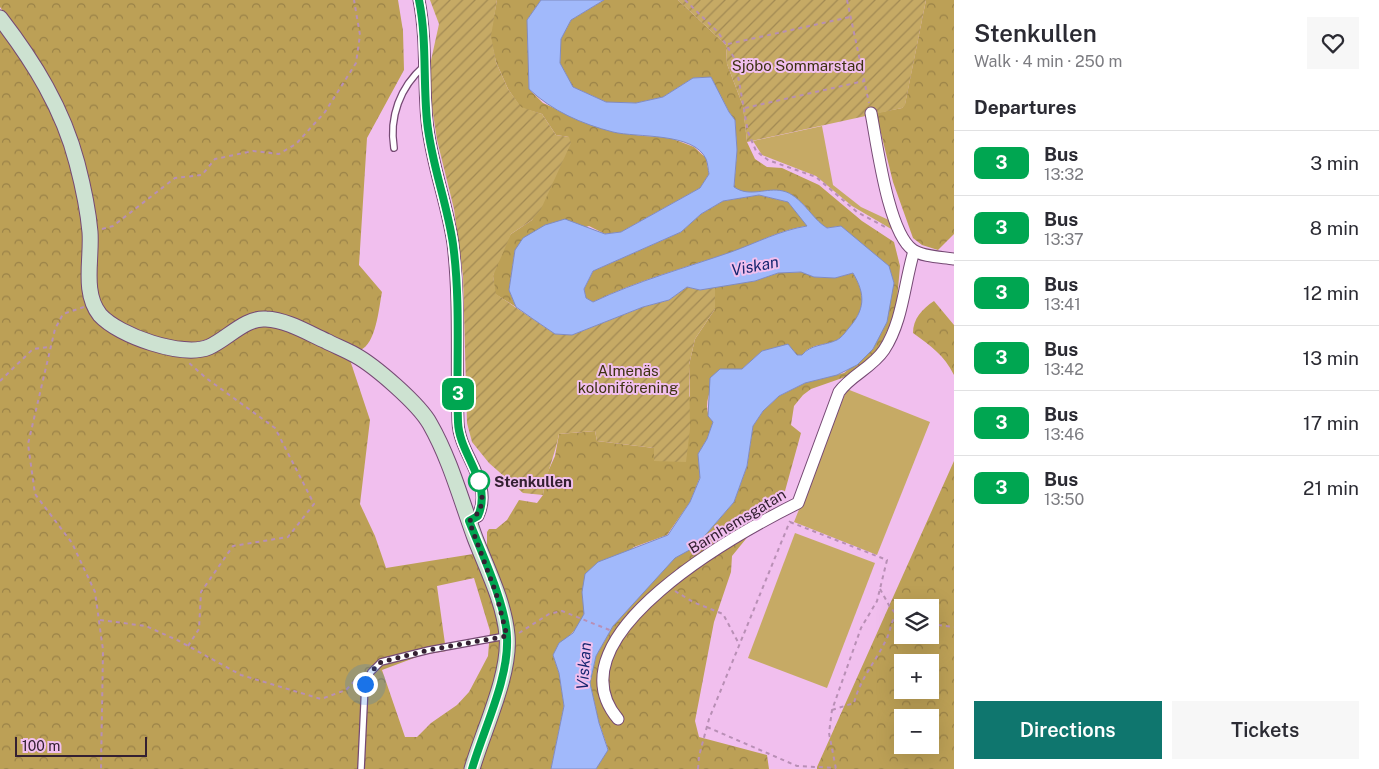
<!DOCTYPE html>
<html lang="en">
<head>
<meta charset="utf-8">
<style>
	body { margin:0; font-family:"Public Sans",sans-serif; background:#f7f7f7; color:#2b2b33; height:100vh; display:flex; flex-direction:column; font-size:19px; white-space:nowrap }
	* { box-sizing:border-box; margin:0 }
	p { font-size:16px; color:#7c7c81 }
	.icon { flex:none; width:28px; height:28px; fill:none; stroke:currentColor; stroke-width:2; stroke-linecap:round; stroke-linejoin:round }
	.map { position:relative; flex:1; overflow:hidden }
	.sheet { display:flex; flex-direction:column; background:#fff; width:425px }
	.sheet>* { flex:none }
	.badge { padding:0 10px; border-radius:8px; font-size:18px; line-height:32px }
	.buttons { position:absolute; left:894px; top:599px; display:grid; gap:10px }
	.buttons a { display:grid; place-items:center; width:45px; height:45px; border-radius:0px; background:#fff; box-shadow:0 5px 20px #0002; font-size:25px }
	.scale { position:absolute; left:15px; bottom:12px; width:132px; box-sizing:border-box; padding-left:5px; border:2px solid #342032; border-top:0; font-size:14px; line-height:18px; white-space:nowrap; color:#342032; -webkit-text-stroke:4px #f1bfee; paint-order:stroke }
	.you { position:absolute; width:25px; height:25px; margin:-12px; border:4px solid #fff; border-radius:50%; background:#1a73e8; box-shadow:0 0 0 8px #1a73e833 }
	.map>.badge { position:absolute; translate:-50% -50%; box-shadow:0 0 0 2px #fff }
	h2 { padding:0 20px; font-size:19px; line-height:45px }
	.round { display:grid; place-items:center; flex:none; width:52px; height:52px; border-radius:0px; background:#f7f7f7 }
	.overview { display:flex; align-items:center; justify-content:space-between; height:85px; padding:0 20px }
	h1 { font-size:24px; font-weight:600; line-height:38px }
	.button { display:flex; gap:10px; margin-top:auto; padding:10px 20px }
	.button a { flex:1; height:58px; border-radius:0px; background:#0f766e; color:#fff; font-size:20px; font-weight:600; line-height:58px; text-align:center }
	.button a+a { background:#f7f7f7; color:#2b2b33 }
	ul { padding:0; list-style:none }
	li { display:flex; align-items:center; gap:15px; height:65px; padding:0 20px; border-top:1px solid #e1e1e2 }
	li div { flex:1 }
	li b { display:block; font-size:19px }
	li em { font-style:normal }
	li .badge { min-width:55px; font-weight:700; text-align:center }
	main { display:flex; flex:1; min-height:0 }
	.map>svg:first-child { display:block }
</style>
</head>
<body>
<main>
<div class="map">
<svg width="954" height="769" viewBox="0 0 954 769">
	<defs>
		<pattern id="forest-crowns" width="20" height="18" patternUnits="userSpaceOnUse" patternTransform="scale(1.25)"><rect width="20" height="18" fill="#bca056"/><path d="M2 6a3 3 0 1 1 6 0M12 15a3 3 0 1 1 6 0" fill="none" stroke="#9a8248"/></pattern>
		<pattern id="garden-furrows" width="10" height="10" patternUnits="userSpaceOnUse" patternTransform="scale(1.25)"><rect width="10" height="10" fill="#c6aa65"/><path d="M-1 1l2-2M0 10L10 0M9 11l2-2" fill="none" stroke="#a28a54"/></pattern>
	</defs>
	<rect width="100%" height="100%" fill="#f1bfee"/>
	<g fill="#c6aa65">
		<path d="M822 126 833 185 861 207 893 222 898 233 852 206 816 176 762 155 753 141Z"/>
		<path d="M847 389 930 422 877 555 794 522Z"/>
		<path d="M795 533 875 563 827 688 748 658Z"/>
	</g>
	<g fill="url(#forest-crowns)" fill-rule="evenodd">
		<path d="M0 0H398L403 31 404 70 367 138 359 265 382 292C379 307 376 345 360 350L287 317 190 344 162 340 119 321 106 312 99 301 96 286 97 236 84 163 73 125 63 104 25 40 0 7Z"/>
		<path d="M497 0H541L527 20 529 89 543 103 587 123 614 132 643 136 668 137 694 147 706 158 709 174 700 188 621 232 605 234 589 226 515 250 509 290 516 307 495 294 493 276 498 251 511 234 532 220 569 137 556 135 542 114 521 108 508 89 496 62 490 36Z"/>
		<path d="M604 0H678L726 45 727 64 743 106 747 142 755 159 767 167 782 168 819 185 862 221 894 242 900 266 896 312 878 350 848 376 811 389 803 395 794 406 791 425 801 433 785 491 732 556 731 572 714 622 695 721 699 737 767 755 769 769H596L608 749 599 723 590 683 596 656 613 626 675 557 695 547 734 502 747 466 753 426 763 411 779 396 805 383 844 373 873 349 894 283 888 266 841 226 827 228 816 221 804 205 766 191 743 193 734 187 737 150 735 120 729 112 711 77 693 78 663 97 636 103 606 102 573 87 560 63 561 39 571 20Z"/>
		<path d="M926 0H954V234L938 250 922 245 913 238 893 182 876 113 902 108 905 104Z"/>
		<path d="M0 29C23 58 47 94 60 129 73 162 80 201 83 236 85 256 78 290 87 308 96 326 139 348 159 353 193 362 209 353 237 337 244 333 253 327 261 325 278 323 331 349 349 357L370 420 360 504 375 536 386 568 473 554 487 549V532L489 529H496L507 520 519 500 537 503 543 495 546 476 555 456 559 434 595 431 597 441 654 448 690 396 689 365 695 339 715 309V287L755 281 778 273 802 272 814 277 834 278 853 273C866 295 866 310 848 329 845 333 841 338 837 340 825 346 811 343 802 355H797L788 345 762 351 742 369H720C713 386 699 406 713 422L707 439 698 454 700 477 690 502 667 535 634 547 582 592C582 598 585 607 584 613 582 628 561 641 553 655L559 673 564 706 551 769H0ZM474 578 490 631 488 656 469 692 457 705 431 723 417 737H405L382 670 422 655 446 651 437 586Z"/>
		<path d="M759 195 788 202 808 226C782 229 759 242 735 251 687 267 639 280 593 302L586 298 584 289 593 271 681 232 701 214 723 201Z"/>
		<path d="M934 301 954 325V375C944 355 931 346 913 333 913 319 922 309 934 301Z"/>
		<path d="M954 461V769H817V767ZM902 608H930V635H902ZM902 662H930V690H902ZM902 718H930V745H902Z"/>
	</g>
	<g fill="url(#garden-furrows)">
		<path d="M430 0H497L491 36 496 62 508 89 521 107 542 114 556 135 569 137 571 143 541 209 532 220 511 234 493 276 496 294 555 334 572 335 643 307 669 300 687 287 700 290 715 287V309L695 339 689 365 690 429 686 462 654 461V448L597 441 595 431 559 434C555 455 546 474 543 495L523 493 489 463 472 442 467 423 463 276 454 209 437 140 431 100 430 65 439 24Z"/>
		<path d="M678 0H926L905 105 902 108 747 142 743 106 727 64 726 45Z"/>
	</g>
	<path fill="#a1b9fb" stroke="#808bbf" fill-rule="evenodd" d="M541 0H604L571 20 561 39 560 63 573 87 606 102 636 103 663 97 693 78 711 77 729 112 735 120 737 150 734 187C750 198 766 187 783 191 801 195 812 219 827 228L841 226 889 266 894 283 887 322 873 349 857 365 837 375 805 383 779 396 763 411 753 426 747 466 734 502 695 547 675 558 613 626 596 656 590 683 599 723 608 750 596 769H551L564 706 559 673 553 655 559 643 573 633 584 614 582 592 585 574 598 562 668 535 690 502 700 478 698 454 707 439 713 422 708 416 710 378 720 369H742L762 351 788 344 797 355H802C811 344 824 346 837 340 841 338 845 333 848 329 865 310 866 295 853 273L835 278 814 277 801 272 778 273 755 281 700 290 687 287 669 300 643 307 572 335 555 334 533 319 516 307 509 290 515 250 523 238 545 225 565 219 605 234 621 232 700 188 709 174C708 170 708 163 706 159 694 132 637 138 613 132 582 124 552 111 529 89L527 20ZM759 195 788 202 807 226C781 230 756 243 731 252 685 268 637 281 593 302L586 298 584 289 593 271 681 232 701 214 723 201Z"/>
	<g fill="none" stroke-linecap="round" stroke-linejoin="round">
		<g stroke="#754973" stroke-width="8">
			<g id="lane">
				<path d="M394 148C389 117 400 87 424 66"/>
				<path d="M361 769 365 684 371 672 381 662 429 650 506 636"/>
			</g>
		</g>
		<g stroke="#754973" stroke-width="13">
			<g id="street">
				<path d="M419 0C427 40 423 81 427 121 431 163 447 202 453 244 460 303 456 363 458 422 459 455 494 482 478 516L469 521"/>
				<path d="M871 113C877 143 888 233 913 250 923 257 942 257 954 259"/>
				<path d="M618 719C548 636 740 532 798 503L839 392C851 375 872 368 884 350 903 321 904 284 914 251"/>
			</g>
		</g>
		<g stroke="#754973" stroke-width="17">
			<path id="secondary" d="M0 18C34 62 63 109 77 163 83 186 88 209 90 232 92 259 82 293 100 315 119 336 183 358 209 347 227 339 246 317 266 319 287 320 308 333 326 341 336 346 346 350 355 355 375 366 419 404 430 424 450 459 461 500 475 538 487 569 504 602 507 635 511 674 483 731 472 769"/>
		</g>
		<g stroke="#b88fb5" stroke-width="2" stroke-dasharray="4 4" stroke-linecap="butt">
			<path d="M685 0 718 32 735 59 748 132 756 151 768 160 816 177 857 212 887 228"/>
			<path d="M847 0 869 103"/>
			<path d="M728 44 850 17"/>
			<path d="M745 108 864 81"/>
			<path d="M102 229 113 226 175 178 202 175 215 159 253 151 279 154 296 144 325 112 356 63 360 35 354 0"/>
			<path d="M84 307 63 314 55 329 28 444 35 494 72 543 95 592 103 650 101 769"/>
			<path d="M0 381 33 349 50 347"/>
			<path d="M790 522 887 560 877 601 861 628 832 710 829 733 836 769"/>
			<path d="M880 589 890 607 902 621"/>
			<path d="M675 591 693 602 723 614 738 642"/>
			<path d="M100 620 146 626 179 641 241 675 321 699 346 690 361 674"/>
			<path d="M930 624 954 627"/>
			<path d="M519 633 549 614 562 611 612 631"/>
			<path d="M188 646 199 629 201 592 233 546 288 537 314 504 275 428 206 378 188 362"/>
			<path d="M832 710 854 703C860 679 876 661 886 640 891 631 890 623 896 615"/>
			<path d="M707 727 797 766 836 768"/>
			<path d="M698 769 699 756 709 719 790 521"/>
		</g>
		<use href="#lane" stroke="#fff" stroke-width="5.5"/>
		<use href="#street" stroke="#fff" stroke-width="11"/>
		<use href="#secondary" stroke="#cde2d1" stroke-width="15"/>
	</g>
	<g fill="none" stroke-linecap="round" stroke-linejoin="round">
		<g stroke="#fff" stroke-width="11">
			<path id="line" d="M419 0C427 40 423 81 427 121 431 163 447 202 453 244 461 303 456 363 458 422 459 455 493 482 478 516L469 521C481 551 506 605 507 637 509 679 484 728 472 769"/>
		</g>
		<use href="#line" stroke="#00a651" stroke-width="8"/>
		<path stroke="#342032" stroke-width="5" stroke-dasharray="0 9" d="M365 684 371 672 381 662 429 650 507 636 496 593 469 521C484 512 484 496 479 481"/>
	</g>
	<circle fill="#fff" stroke="#00a651" stroke-width="2.5" cx="479" cy="481" r="10"/>
	<g text-anchor="middle" dominant-baseline="central" stroke-width="4" stroke-linejoin="round" paint-order="stroke">
		<g font-size="15" fill="#3e3211" stroke="#f1bfee">
			<text x="798" y="65">Sjöbo Sommarstad</text>
			<text x="628" y="370">Almenäs<tspan x="628" dy="17">koloniförening</tspan></text>
		</g>
		<g font-size="15" font-weight="bold" fill="#342032" stroke="#f1bfee" text-anchor="start">
			<text x="494" y="481">Stenkullen</text>
		</g>
		<g font-size="15" fill="#342032" stroke="#f1bfee">
			<text transform="translate(737 521) rotate(-31)">Barnhemsgatan</text>
		</g>
		<g font-size="16" font-style="italic" fill="#172670" stroke="#f1bfee">
			<text transform="translate(755 266) rotate(-11)">Viskan</text>
			<text transform="translate(584 666) rotate(-86)">Viskan</text>
		</g>
	</g>
</svg>
<div class="buttons">
<a><svg class="icon" aria-label="layers" viewBox="0 0 24 24"><path d="M12 4l9 5-9 5-9-5zM3 14l9 5 9-5"/></svg></a>
<a>+</a>
<a>−</a>
</div>
<div class="scale">100 m</div>
<div class="you" style="left:365px;top:684px"></div>
<b class="badge" style="left:458px;top:394px;background:#00a651;color:#fff">3</b>
</div>
<section class="sheet">
<div class="overview"><div><h1>Stenkullen</h1><p>Walk · 4 min · 250 m</p></div><a class="round"><svg class="icon" aria-label="heart" viewBox="0 0 24 24"><path d="M12 20l-8-8c-3-5 5-10 8-4 3-6 11-1 8 4z"/></svg></a></div>
<h2>Departures</h2>
<ul>
<li><span class="badge" style="background:#00a651;color:#fff">3</span><div><b>Bus</b><p>13:32</p></div><em>3 min</em></li>
<li><span class="badge" style="background:#00a651;color:#fff">3</span><div><b>Bus</b><p>13:37</p></div><em>8 min</em></li>
<li><span class="badge" style="background:#00a651;color:#fff">3</span><div><b>Bus</b><p>13:41</p></div><em>12 min</em></li>
<li><span class="badge" style="background:#00a651;color:#fff">3</span><div><b>Bus</b><p>13:42</p></div><em>13 min</em></li>
<li><span class="badge" style="background:#00a651;color:#fff">3</span><div><b>Bus</b><p>13:46</p></div><em>17 min</em></li>
<li><span class="badge" style="background:#00a651;color:#fff">3</span><div><b>Bus</b><p>13:50</p></div><em>21 min</em></li>
</ul>
<div class="button"><a>Directions</a><a>Tickets</a></div>
</section>
</main>
</body>
</html>
